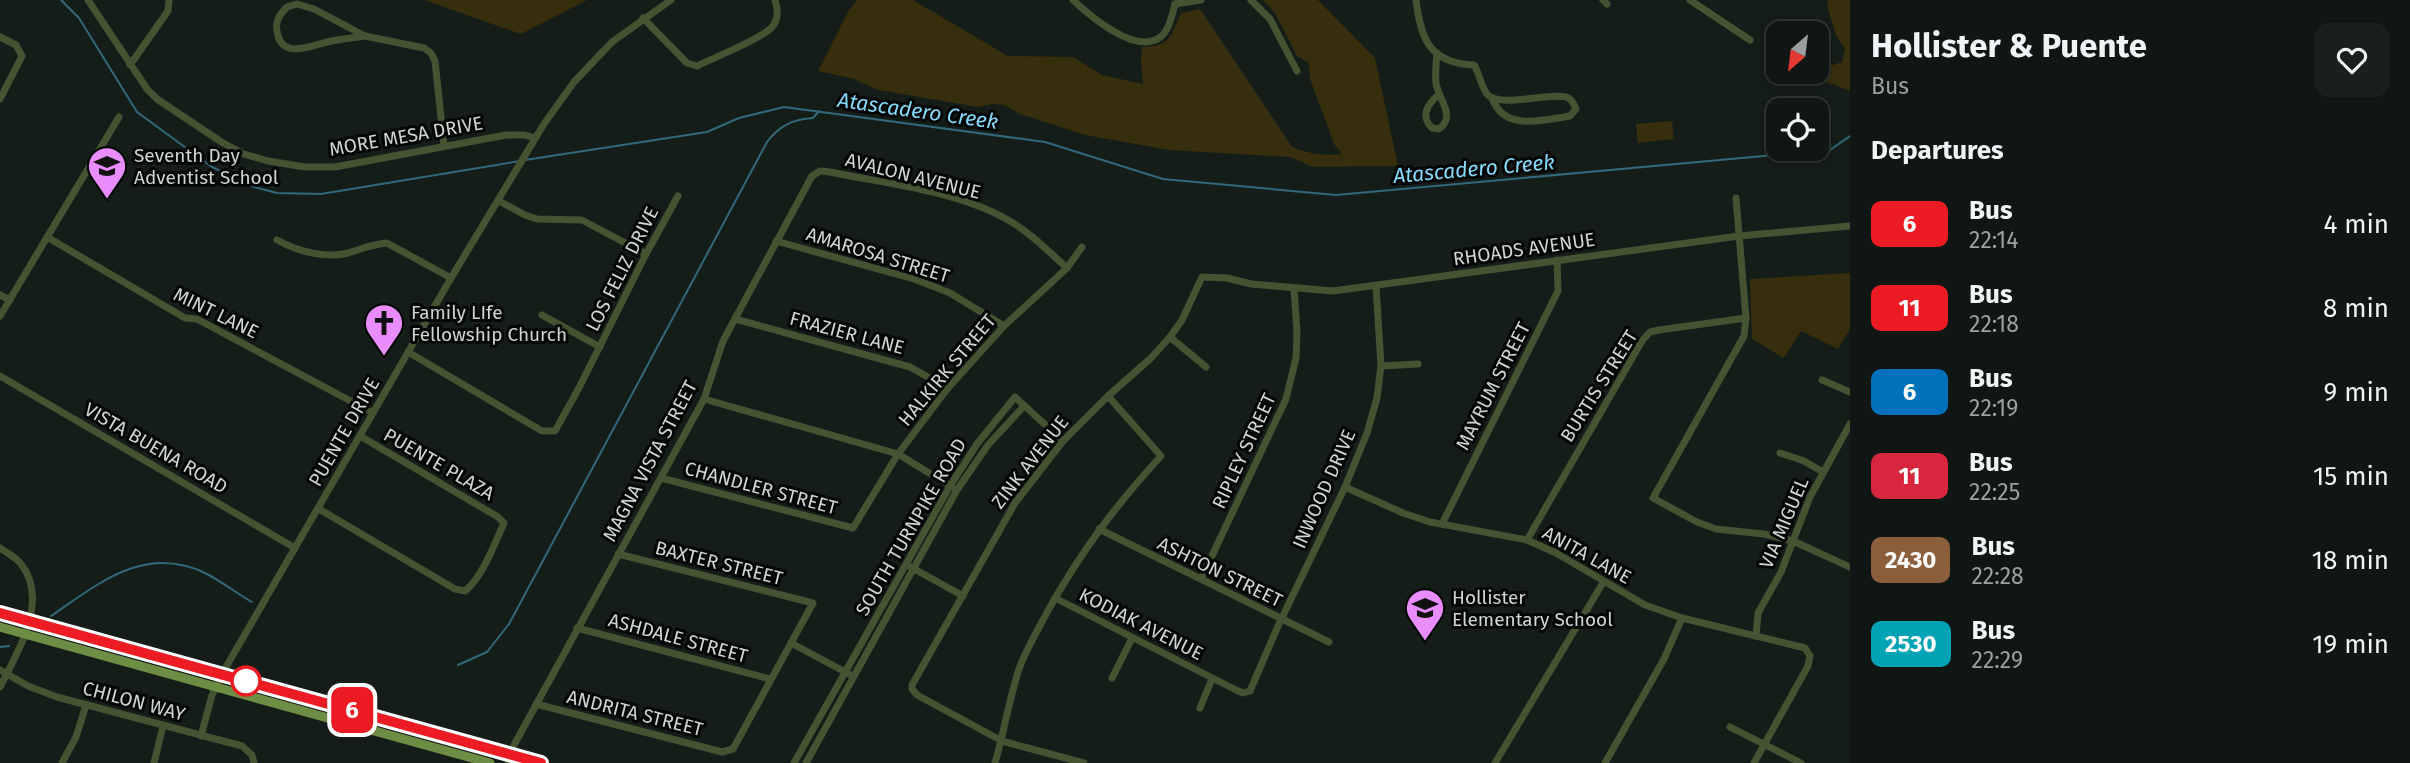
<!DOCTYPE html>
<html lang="en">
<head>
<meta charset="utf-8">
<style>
	body { margin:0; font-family:"Fira Sans",sans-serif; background:#191f1c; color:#f1f3f6; height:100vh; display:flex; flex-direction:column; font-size:26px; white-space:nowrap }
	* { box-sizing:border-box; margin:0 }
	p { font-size:23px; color:#9c9fa0 }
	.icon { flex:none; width:38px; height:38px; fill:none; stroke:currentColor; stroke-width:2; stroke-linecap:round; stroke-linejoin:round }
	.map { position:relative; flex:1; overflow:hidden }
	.sheet { display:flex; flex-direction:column; background:#101613; width:560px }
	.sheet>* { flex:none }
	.badge { padding:0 14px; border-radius:10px; font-size:24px; line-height:46px }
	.needle { width:46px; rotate:208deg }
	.controls { position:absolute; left:1766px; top:21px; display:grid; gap:14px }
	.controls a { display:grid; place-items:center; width:63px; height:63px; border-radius:14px; background:#101613; box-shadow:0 4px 10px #0003,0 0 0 2px #303533; font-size:35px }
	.map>.badge { position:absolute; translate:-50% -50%; box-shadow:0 0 0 4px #fff }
	h2 { padding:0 21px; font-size:26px; line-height:63px }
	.round { display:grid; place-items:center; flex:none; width:74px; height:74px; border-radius:14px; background:#191f1c }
	.head { display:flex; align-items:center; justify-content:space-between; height:119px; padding:0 21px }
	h1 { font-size:33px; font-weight:700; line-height:52px }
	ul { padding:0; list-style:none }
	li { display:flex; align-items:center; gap:21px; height:84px; padding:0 21px }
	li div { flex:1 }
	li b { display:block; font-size:26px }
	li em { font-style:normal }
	li .badge { min-width:77px; font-weight:700; text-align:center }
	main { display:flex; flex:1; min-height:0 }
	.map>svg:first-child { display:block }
</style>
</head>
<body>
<main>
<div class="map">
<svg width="1850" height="763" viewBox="0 0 1850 763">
	<rect width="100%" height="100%" fill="#151d19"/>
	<g fill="#362e0c">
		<path d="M424 0H587L521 34Z"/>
		<path d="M857 0H913L1008 56 1073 57 1102 75 1143 84 1141 61 1142 47C1171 47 1171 35 1181 13L1200 9 1292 147C1309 154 1324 156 1342 154L1334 144 1310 79 1309 63 1297 56 1275 13 1263 0H1318L1375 58 1398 166 1313 167 1290 157 1169 150 1085 135 1020 114 1004 105 992 104 978 107 878 90 854 79 818 71 848 12Z"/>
		<path d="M1828 0H1850V91L1827 82 1824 73 1826 63 1833 65 1842 62 1845 49 1836 35 1827 6Z"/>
		<path d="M1672 121 1674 139 1638 143 1636 124Z"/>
		<path d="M1850 273V329L1838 349 1801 331 1784 358 1752 339 1750 279Z"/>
	</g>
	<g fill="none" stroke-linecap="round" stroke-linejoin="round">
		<g stroke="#32687c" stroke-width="2">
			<path d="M61 0 79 18 137 112 212 167 254 187 277 193 321 194 520 161"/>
			<path d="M525 160 707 132 739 118 784 107 1045 142 1163 179 1336 195 1830 150 1850 136"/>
			<path d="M51 616C98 584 144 544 205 573 221 581 236 593 252 602"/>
			<path d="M0 647 9 646"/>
			<path d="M458 665 487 652 509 624 767 142C779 126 793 119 813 118L819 111"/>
		</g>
		<g stroke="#445432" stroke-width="7">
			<path d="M88 0 147 89 157 99 223 143 244 154 268 161 305 167H335L506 135H525L535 138"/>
			<path d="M1073 0C1090 16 1134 54 1159 38 1169 32 1172 15 1175 4"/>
			<path d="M1251 0 1270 19 1297 71"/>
			<path d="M1416 0C1421 39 1429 63 1474 65 1480 74 1481 88 1488 95 1501 108 1550 92 1566 97 1571 98 1574 104 1576 109L1570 116C1543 120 1504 132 1492 98"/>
			<path d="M1603 0 1607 4"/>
			<path d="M1690 0 1750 40"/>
			<path d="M297 4 314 9 365 36C352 38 339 39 327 42 310 46 281 60 277 31 275 21 280 14 287 7Z"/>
			<path d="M1175 4 1201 0"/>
			<path d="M643 18 687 63 697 66C713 58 763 38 772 27 779 19 778 9 775 0"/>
			<path d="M365 36 424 48 431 53 435 61 444 146"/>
			<path d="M0 37 16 45 22 56 0 99"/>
			<path d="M1437 53C1436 63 1435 73 1436 83 1438 99 1457 116 1439 129L1432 128C1420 116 1427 105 1438 95"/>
			<path d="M130 65 168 11 169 0"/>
			<path d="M1736 198 1746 318 1744 336 1653 498 1697 522 1716 529 1764 534 1793 541 1850 567"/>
			<path d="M499 201 525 215 537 219 582 220 646 254"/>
			<path d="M47 237 185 318 197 319 373 413"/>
			<path d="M277 240C297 251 325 259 348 253 361 249 373 244 387 243L451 278"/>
			<path d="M776 241 914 279 950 293 1004 326"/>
			<path d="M0 295 10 300"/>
			<path d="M542 315 600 347"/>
			<path d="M0 316 119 117"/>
			<path d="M735 319 910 367 948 388"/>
			<path d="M1170 337 1206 367"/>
			<path d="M408 352 542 431H555L580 386 646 254 678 196"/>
			<path d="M1381 366 1418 364"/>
			<path d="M0 376 295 548"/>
			<path d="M1822 380 1850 392"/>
			<path d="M704 399 898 454 952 487"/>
			<path d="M1780 453 1804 461 1823 472"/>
			<path d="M661 478 853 528 898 454 948 388 1004 326 1067 268 1082 247"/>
			<path d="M1345 487 1403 513 1430 522 1527 540 1556 553 1645 605 1682 618 1805 648 1810 656 1808 666 1754 763"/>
			<path d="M319 509 455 589 465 591C482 578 495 543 504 523L498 517 360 436"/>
			<path d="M1442 524 1558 291 1557 260"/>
			<path d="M1099 529 1329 642"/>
			<path d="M1527 540 1642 341 1650 332 1659 330 1746 318"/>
			<path d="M0 548C7 553 16 557 21 564 50 600 17 654 0 687"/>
			<path d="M909 566 963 596"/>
			<path d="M1201 579 1286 399 1296 358 1297 333 1294 288"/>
			<path d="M1055 598 1236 690 1243 693 1250 691 1278 626 1345 487 1367 433 1377 398 1381 366 1376 286"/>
			<path d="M577 628 770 679"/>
			<path d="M1756 636 1758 613 1781 572 1810 497 1850 424"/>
			<path d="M791 643 849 674"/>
			<path d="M0 670 28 686 57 697 242 746 252 755 254 763"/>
			<path d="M1112 678 1132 638"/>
			<path d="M536 704 722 752 733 749 813 603 618 554"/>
			<path d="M1200 708 1212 679"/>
			<path d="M1730 727 1801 763"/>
			<path d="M201 736 212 695 222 674 451 278 544 124 574 82 612 42 671 0"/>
			<path d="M62 763 76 737 86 705"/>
			<path d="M154 763 163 726"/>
			<path d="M508 763 514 745 704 399 723 341 812 176 820 171 830 172C887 184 958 191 1008 220 1030 232 1049 252 1067 268"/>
			<path d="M794 763 950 486 977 444 1015 397 1063 441"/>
			<path d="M806 763 957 490 988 445 1024 406"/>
			<path d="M995 763C1004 732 1009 700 1019 669 1027 647 1039 628 1050 607 1083 549 1116 505 1161 456L1108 396"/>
			<path d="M1084 763 1002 741 917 695 912 689V685L1015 503 1063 441 1108 396 1150 359 1170 337 1182 320 1202 277 1227 278 1251 284 1333 291 1739 236 1850 226"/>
			<path d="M1495 763 1604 581"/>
			<path d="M1605 763 1664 659 1682 618"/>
		</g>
		<g stroke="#6d8d45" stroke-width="9">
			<path d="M0 613 541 763"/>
			<path d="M0 627 490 763"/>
		</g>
	</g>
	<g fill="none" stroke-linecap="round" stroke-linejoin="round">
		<g stroke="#fff" stroke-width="16">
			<path id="line" d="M0 613 541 763"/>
		</g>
		<use href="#line" stroke="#ed1c24" stroke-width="10"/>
	</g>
	<defs>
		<g id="school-pin" transform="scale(2.0125)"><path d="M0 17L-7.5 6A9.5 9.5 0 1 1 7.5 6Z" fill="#e98dfe" stroke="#040605"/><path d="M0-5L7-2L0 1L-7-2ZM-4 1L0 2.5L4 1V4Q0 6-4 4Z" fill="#111"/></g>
		<g id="church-pin" transform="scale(2.0125)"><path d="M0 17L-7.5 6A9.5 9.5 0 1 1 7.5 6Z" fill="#e98dfe" stroke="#040605"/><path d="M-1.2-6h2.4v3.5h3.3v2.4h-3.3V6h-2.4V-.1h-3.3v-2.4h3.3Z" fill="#111"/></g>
	</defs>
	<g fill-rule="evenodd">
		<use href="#school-pin" x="107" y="166"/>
		<use href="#church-pin" x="384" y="323"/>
		<use href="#school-pin" x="1425" y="608"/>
	</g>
	<circle fill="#fff" stroke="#ed1c24" stroke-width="3.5" cx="246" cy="681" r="14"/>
	<g text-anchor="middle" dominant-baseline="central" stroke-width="6" stroke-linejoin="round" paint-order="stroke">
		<g font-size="19" fill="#cfd5d1" stroke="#040605">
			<text transform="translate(406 136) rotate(-10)">MORE MESA DRIVE</text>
			<text transform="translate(913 176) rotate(14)">AVALON AVENUE</text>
			<text transform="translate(1524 249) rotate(-8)">RHOADS AVENUE</text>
			<text transform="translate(878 255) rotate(17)">AMAROSA STREET</text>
			<text transform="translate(622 269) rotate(-63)">LOS FELIZ DRIVE</text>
			<text transform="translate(216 313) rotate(26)">MINT LANE</text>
			<text transform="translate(847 333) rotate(15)">FRAZIER LANE</text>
			<text transform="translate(947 370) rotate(-50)">HALKIRK STREET</text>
			<text transform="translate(1493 386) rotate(-63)">MAYRUM STREET</text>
			<text transform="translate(1599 386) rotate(-58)">BURTIS STREET</text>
			<text transform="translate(344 432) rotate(-60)">PUENTE DRIVE</text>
			<text transform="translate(156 448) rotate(30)">VISTA BUENA ROAD</text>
			<text transform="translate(1244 451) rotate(-65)">RIPLEY STREET</text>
			<text transform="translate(650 461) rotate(-62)">MAGNA VISTA STREET</text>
			<text transform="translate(1030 462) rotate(-52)">ZINK AVENUE</text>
			<text transform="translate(439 464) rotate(30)">PUENTE PLAZA</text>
			<text transform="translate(761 488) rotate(15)">CHANDLER STREET</text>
			<text transform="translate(1324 489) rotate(-66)">INWOOD DRIVE</text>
			<text transform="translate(1784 523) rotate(-67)">VIA MIGUEL</text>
			<text transform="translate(911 527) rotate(-60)">SOUTH TURNPIKE ROAD</text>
			<text transform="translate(1587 555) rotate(29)">ANITA LANE</text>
			<text transform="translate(719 563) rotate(14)">BAXTER STREET</text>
			<text transform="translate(1220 572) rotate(26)">ASHTON STREET</text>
			<text transform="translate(1141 624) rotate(27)">KODIAK AVENUE</text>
			<text transform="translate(678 638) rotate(15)">ASHDALE STREET</text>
			<text transform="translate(134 701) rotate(15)">CHILON WAY</text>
			<text transform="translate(635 713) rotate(14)">ANDRITA STREET</text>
		</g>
		<g font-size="19" fill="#cfd5d1" stroke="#040605" text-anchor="start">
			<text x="134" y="155">Seventh Day<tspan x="134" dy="22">Adventist School</tspan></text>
			<text x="411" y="312">Family LIfe<tspan x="411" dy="22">Fellowship Church</tspan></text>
			<text x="1452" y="597">Hollister<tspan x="1452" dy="22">Elementary School</tspan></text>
		</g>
		<g font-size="21" font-style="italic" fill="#85dbfc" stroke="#040605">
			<text transform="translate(918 111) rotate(8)">Atascadero Creek</text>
			<text transform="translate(1474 169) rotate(-5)">Atascadero Creek</text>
		</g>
	</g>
</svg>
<div class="controls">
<a><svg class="needle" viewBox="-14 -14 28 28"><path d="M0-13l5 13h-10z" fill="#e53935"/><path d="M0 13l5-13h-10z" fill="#9c9fa0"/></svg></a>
<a><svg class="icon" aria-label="locate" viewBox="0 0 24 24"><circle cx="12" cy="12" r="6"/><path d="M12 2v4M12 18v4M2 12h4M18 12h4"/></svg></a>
</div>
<b class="badge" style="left:352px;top:710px;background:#ed1c24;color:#fff">6</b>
</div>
<section class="sheet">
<div class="head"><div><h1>Hollister &amp; Puente</h1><p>Bus</p></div><a class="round"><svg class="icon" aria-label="heart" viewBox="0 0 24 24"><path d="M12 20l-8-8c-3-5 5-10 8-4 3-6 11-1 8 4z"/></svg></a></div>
<h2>Departures</h2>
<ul>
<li><span class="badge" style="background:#ed1c24;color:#fff">6</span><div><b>Bus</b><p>22:14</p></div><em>4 min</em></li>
<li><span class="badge" style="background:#ed1c24;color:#fff">11</span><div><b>Bus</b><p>22:18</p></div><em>8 min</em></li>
<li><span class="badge" style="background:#0072bc;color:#fff">6</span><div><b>Bus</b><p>22:19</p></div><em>9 min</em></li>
<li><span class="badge" style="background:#d7263d;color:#fff">11</span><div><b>Bus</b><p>22:25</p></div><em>15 min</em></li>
<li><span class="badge" style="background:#8b5e3c;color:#fff">2430</span><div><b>Bus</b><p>22:28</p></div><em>18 min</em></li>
<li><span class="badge" style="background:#00a3b4;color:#fff">2530</span><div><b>Bus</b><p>22:29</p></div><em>19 min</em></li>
</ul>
</section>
</main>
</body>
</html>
